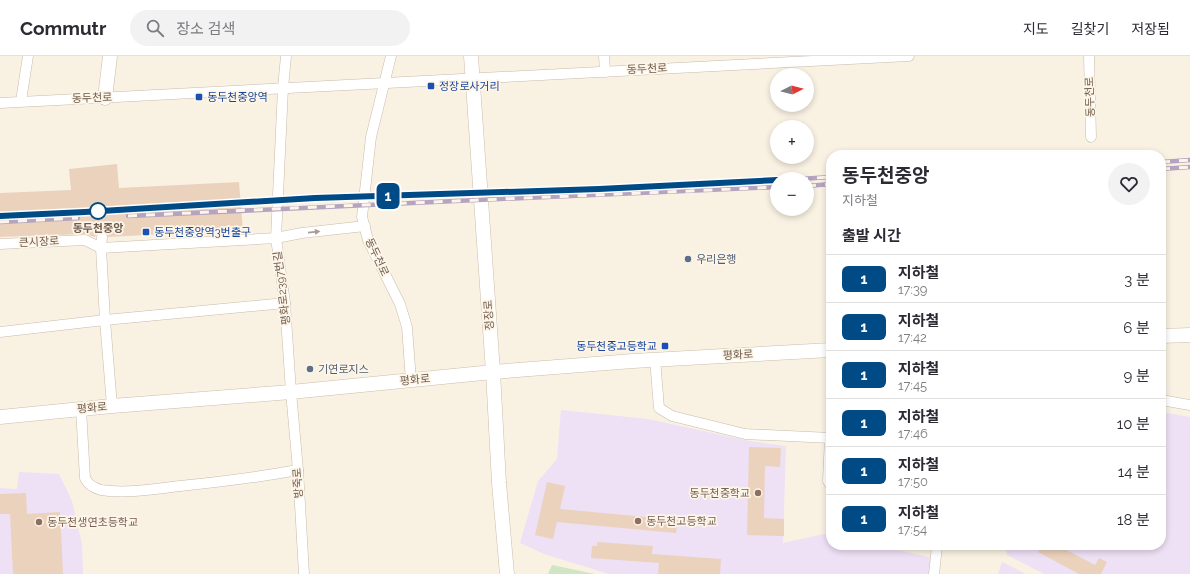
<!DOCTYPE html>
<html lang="ko">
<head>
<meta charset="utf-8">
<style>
	body { margin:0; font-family:Raleway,"Noto Sans KR",sans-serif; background:#f2f2f3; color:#2b2b33; height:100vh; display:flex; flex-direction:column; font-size:15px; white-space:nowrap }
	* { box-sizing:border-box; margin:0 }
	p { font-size:13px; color:#7c7c81 }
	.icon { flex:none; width:22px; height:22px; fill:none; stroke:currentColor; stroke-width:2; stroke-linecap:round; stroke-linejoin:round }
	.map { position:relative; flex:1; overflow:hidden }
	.side { position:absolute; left:826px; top:94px; width:340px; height:400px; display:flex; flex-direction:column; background:#fff; border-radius:16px; box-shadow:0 2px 6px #0003 }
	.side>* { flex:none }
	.badge { padding:0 8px; border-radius:6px; font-size:14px; line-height:26px }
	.needle { width:26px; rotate:84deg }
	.fabs { position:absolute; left:770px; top:12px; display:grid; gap:8px }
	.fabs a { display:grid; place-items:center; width:44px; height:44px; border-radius:50%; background:#fff; box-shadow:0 2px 6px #0003; font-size:20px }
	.map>.badge { position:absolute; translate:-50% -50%; box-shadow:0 0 0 2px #fff }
	h2 { padding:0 16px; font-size:15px; line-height:36px }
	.round { display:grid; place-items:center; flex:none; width:42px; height:42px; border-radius:21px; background:#f2f2f3 }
	.headline { display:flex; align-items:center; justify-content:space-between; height:68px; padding:0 16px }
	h1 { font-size:19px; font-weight:700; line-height:30px }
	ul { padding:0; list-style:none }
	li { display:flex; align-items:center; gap:12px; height:48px; padding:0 16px; border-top:1px solid #e1e1e2 }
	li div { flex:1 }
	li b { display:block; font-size:15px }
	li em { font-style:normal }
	li .badge { min-width:44px; font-weight:700; text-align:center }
	header { display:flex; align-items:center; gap:24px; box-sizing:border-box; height:56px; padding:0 20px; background:#fff; border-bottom:1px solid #e1e1e2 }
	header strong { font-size:19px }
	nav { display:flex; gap:22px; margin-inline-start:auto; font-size:14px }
	.search { width:280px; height:36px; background:#f2f2f3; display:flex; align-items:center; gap:10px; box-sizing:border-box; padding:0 14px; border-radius:22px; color:#7c7c81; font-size:15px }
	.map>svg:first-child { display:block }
</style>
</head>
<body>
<header>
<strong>Commutr</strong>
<div class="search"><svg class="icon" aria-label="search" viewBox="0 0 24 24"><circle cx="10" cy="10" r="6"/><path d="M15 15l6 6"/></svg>장소 검색</div>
<nav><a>지도</a><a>길찾기</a><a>저장됨</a></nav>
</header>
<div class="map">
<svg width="1190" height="518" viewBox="0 0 1190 518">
	<rect width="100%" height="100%" fill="#f9f2e3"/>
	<g fill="#eee0f5">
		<path d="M561 354 648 363 750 385 786 390 783 487 824 478 831 479V489H877L937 503 938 518H609L544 498 520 487 538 425 557 403Z"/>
		<path d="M1161 356 1190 361V518H1044L1007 499 1005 489H1161Z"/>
		<path d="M19 416 59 418 72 445 82 488 83 518H0V432L17 433Z"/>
		<path d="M1002 506 1026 518H998Z"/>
	</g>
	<path fill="#cfe5c3" d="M552 509 595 518H548Z"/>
	<g fill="#ebd2bd">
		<path d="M117 108 119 132 239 126 243 174 108 181 106 176 102 175 97 177 95 181 85 178 0 181V137L71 134 69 113Z"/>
		<path d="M749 391 781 392 780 411 765 410 764 462 784 463V480L747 479Z"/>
		<path d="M547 426 565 430 560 453 678 464 676 477 557 466 553 483 535 479Z"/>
		<path d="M26 437 27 458 60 456 63 518H13L10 458H0V438Z"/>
		<path d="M597 486 653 490 652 498 721 503 720 518H658L659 507 591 502 592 490H597Z"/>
		<path d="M1042 489H1057L1095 509 1099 502 1107 506 1101 518H1079L1038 496Z"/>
	</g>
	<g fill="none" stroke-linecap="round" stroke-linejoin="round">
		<g stroke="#c8baab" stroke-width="11">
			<g id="street">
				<path d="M286 0 283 32 276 182 302 177 365 170"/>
				<path d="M391 0 371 81 362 161 368 184 400 248 407 271 411 325"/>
				<path d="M604 0 605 16"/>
				<path d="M1089 0 1091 81"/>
				<path d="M21 45 28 0"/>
				<path d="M0 47 909 0"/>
				<path d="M0 188 85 184 101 192 102 181"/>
				<path d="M0 276 105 264 285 247"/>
				<path d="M655 303 659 352 672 360 745 378 831 382"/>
				<path d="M1161 344 1190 349"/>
				<path d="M112 350 105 264 101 192 276 182 285 247 291 336 298 414 304 518"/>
				<path d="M81 353 85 422C88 429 94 432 101 434 127 438 155 433 180 430 220 426 259 421 298 414"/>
				<path d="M830 381 828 425 831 430"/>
				<path d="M934 518 937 490 936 489"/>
			</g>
		</g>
		<g stroke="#cdbcab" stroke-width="15">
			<g id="secondary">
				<path d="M471 0 493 316 499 427 507 518"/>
				<path d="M105 42 110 0"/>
				<path d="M1161 280 1190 279"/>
				<path d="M0 361 112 350 291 336 493 316 633 305 831 294"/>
			</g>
		</g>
		<use href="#street" stroke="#fff" stroke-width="10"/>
		<use href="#secondary" stroke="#fff" stroke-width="14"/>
		<g stroke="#b5a3c0" stroke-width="4.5">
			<g id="rail">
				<path d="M1161 106 1190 104"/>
				<path d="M1161 113 1190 111"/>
				<path d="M799 123 831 121"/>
				<path d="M807 130 831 128"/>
				<path d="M0 160 85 156 315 142 599 133 777 124"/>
				<path d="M128 160C344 149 561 141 777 131"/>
				<path d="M0 166 78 162"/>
			</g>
		</g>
		<use href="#rail" stroke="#fdf6e8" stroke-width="3" stroke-dasharray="9" stroke-linecap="butt"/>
	</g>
	<defs><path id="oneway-solid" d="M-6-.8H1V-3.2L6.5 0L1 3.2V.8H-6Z"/></defs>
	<use fill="#a89c94" href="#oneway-solid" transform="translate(314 176) rotate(-6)"/>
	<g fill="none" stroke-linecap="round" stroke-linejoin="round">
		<g stroke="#fff" stroke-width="9">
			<path id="line" d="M0 160 85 156 315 142 599 133 777 124"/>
		</g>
		<use href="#line" stroke="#004a85" stroke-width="6"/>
	</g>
	<g fill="#1a4fb4" stroke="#fdf6e8" stroke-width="1.5">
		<rect x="427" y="26" width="8" height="8" rx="2"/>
		<rect x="195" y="37" width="8" height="8" rx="2"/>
		<rect x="142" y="172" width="8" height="8" rx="2"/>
		<rect x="661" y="286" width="8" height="8" rx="2"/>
	</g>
	<circle fill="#fff" stroke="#004a85" stroke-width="2" cx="98" cy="155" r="8"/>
	<g fill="#5c6f8a" stroke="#fdf6e8" stroke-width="1.5">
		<circle cx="688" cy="203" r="4"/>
		<circle cx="310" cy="313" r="4"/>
	</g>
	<g fill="#8d6e63" stroke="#fdf6e8" stroke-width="1.5">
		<circle cx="758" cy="437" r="4"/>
		<circle cx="638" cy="465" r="4"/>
		<circle cx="39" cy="466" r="4"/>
	</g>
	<g text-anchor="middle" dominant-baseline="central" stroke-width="3.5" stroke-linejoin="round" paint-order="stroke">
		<g font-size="11" fill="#6e5a4c" stroke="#fdf6e8">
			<text transform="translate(647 13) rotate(-3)">동두천로</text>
			<text transform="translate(1090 41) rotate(-92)">동두천로</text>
			<text transform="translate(92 42) rotate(-2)">동두천로</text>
			<text transform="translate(39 186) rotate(-3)">큰시장로</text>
			<text transform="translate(377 201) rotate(65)">동두천로</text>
			<text transform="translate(282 232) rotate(-97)">평화로2397번길</text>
			<text transform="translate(489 259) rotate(-94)">정장로</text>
			<text transform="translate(738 299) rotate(-3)">평화로</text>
			<text transform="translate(415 324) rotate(-6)">평화로</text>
			<text transform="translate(92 352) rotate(-5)">평화로</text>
			<text transform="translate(298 427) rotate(-94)">방죽로</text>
		</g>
		<g font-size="11" fill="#164399" stroke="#fdf6e8" text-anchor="start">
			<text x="439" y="30">정장로사거리</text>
			<text x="207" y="41">동두천중앙역</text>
			<text x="154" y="176">동두천중앙역3번출구</text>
			<text x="657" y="290" text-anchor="end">동두천중고등학교</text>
		</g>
		<g font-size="11" font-weight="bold" fill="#6e5a4c" stroke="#fdf6e8">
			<text x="98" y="172">동두천중앙</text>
		</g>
		<g font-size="11" fill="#4e5e75" stroke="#fdf6e8" text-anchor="start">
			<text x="696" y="203">우리은행</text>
			<text x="318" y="313">기연로지스</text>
		</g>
		<g font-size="11" fill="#785e54" stroke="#fdf6e8" text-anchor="start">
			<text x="750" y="437" text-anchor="end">동두천중학교</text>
			<text x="646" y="465">동두천고등학교</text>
			<text x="47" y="466">동두천생연초등학교</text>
		</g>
	</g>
</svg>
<div class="fabs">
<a><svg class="needle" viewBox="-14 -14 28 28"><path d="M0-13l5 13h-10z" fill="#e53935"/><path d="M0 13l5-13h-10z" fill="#7c7c81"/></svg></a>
<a>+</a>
<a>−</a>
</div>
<b class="badge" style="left:388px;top:140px;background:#004a85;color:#fff">1</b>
<section class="side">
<div class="headline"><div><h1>동두천중앙</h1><p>지하철</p></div><a class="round"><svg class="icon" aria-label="heart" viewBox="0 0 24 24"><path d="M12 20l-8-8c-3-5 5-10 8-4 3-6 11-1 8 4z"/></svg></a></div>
<h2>출발 시간</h2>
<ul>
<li><span class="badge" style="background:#004a85;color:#fff">1</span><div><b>지하철</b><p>17:39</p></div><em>3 분</em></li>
<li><span class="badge" style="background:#004a85;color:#fff">1</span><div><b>지하철</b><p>17:42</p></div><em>6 분</em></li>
<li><span class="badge" style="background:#004a85;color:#fff">1</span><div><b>지하철</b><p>17:45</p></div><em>9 분</em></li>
<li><span class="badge" style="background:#004a85;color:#fff">1</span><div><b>지하철</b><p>17:46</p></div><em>10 분</em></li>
<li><span class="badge" style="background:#004a85;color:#fff">1</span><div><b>지하철</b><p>17:50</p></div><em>14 분</em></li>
<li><span class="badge" style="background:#004a85;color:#fff">1</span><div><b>지하철</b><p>17:54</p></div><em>18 분</em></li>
</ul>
</section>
</div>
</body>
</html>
